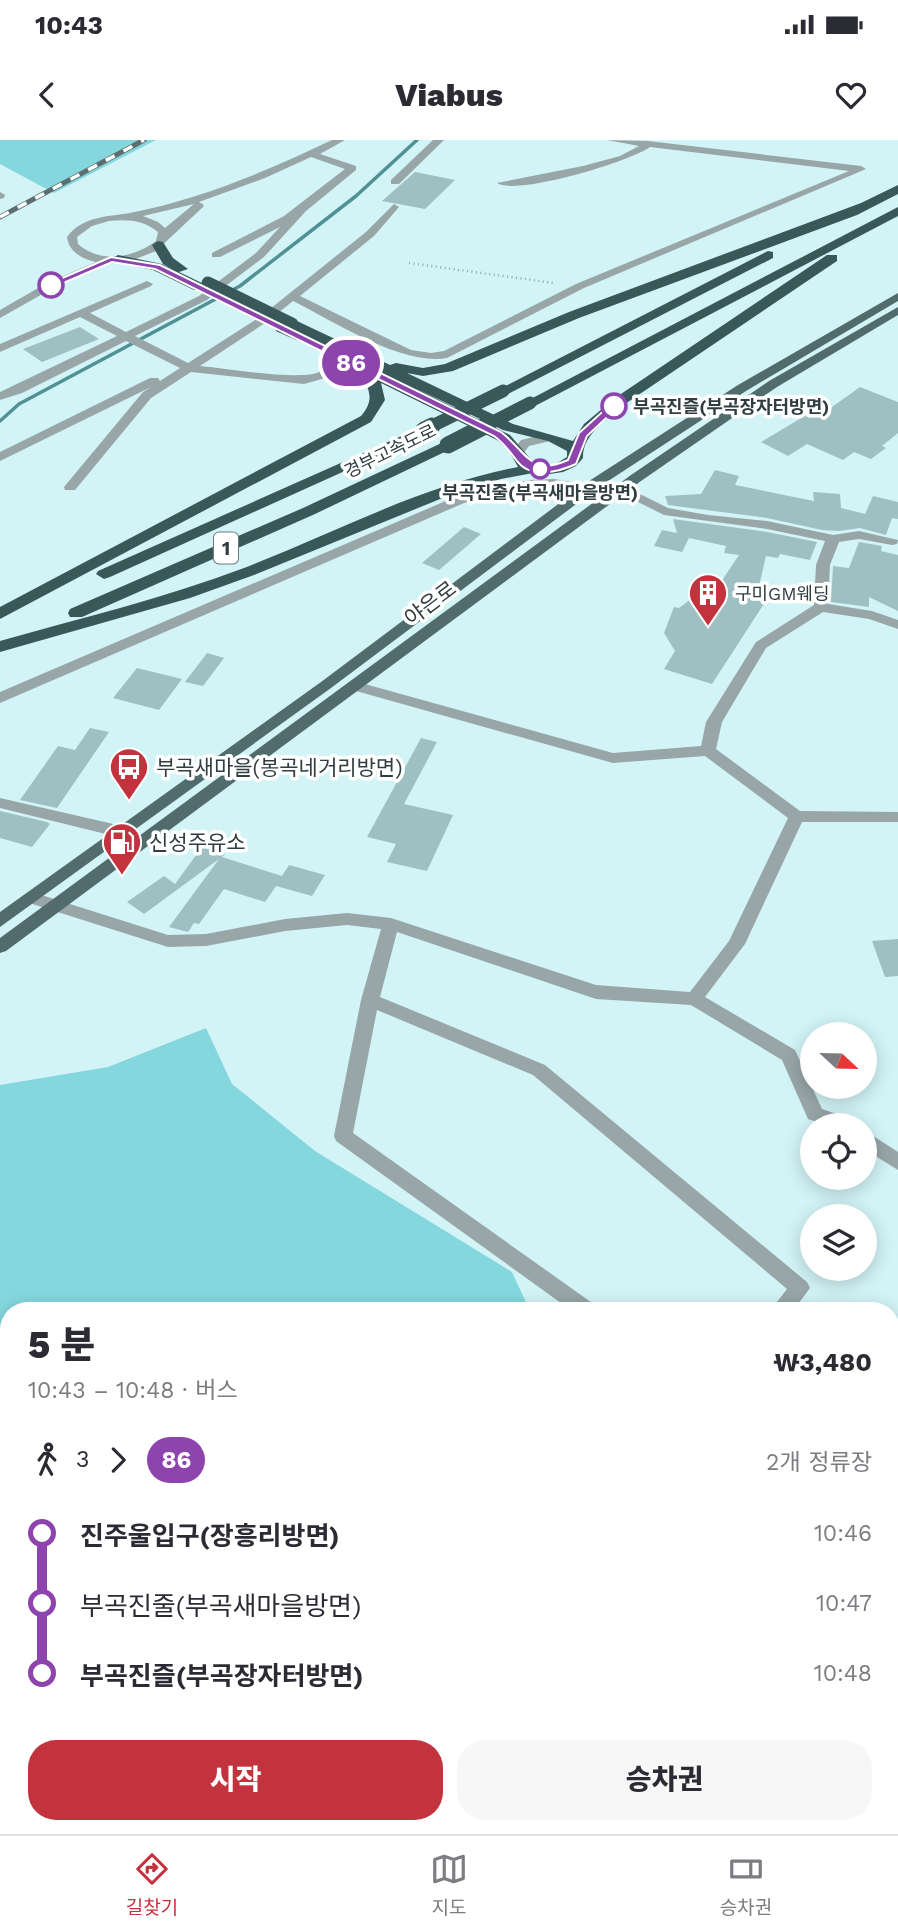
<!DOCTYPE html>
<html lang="ko">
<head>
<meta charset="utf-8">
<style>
	body { margin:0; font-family:"Work Sans","Noto Sans KR",sans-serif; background:#f7f7f7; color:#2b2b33; height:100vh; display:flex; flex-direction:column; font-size:26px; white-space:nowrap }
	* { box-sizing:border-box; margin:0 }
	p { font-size:23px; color:#7c7c81 }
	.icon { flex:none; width:38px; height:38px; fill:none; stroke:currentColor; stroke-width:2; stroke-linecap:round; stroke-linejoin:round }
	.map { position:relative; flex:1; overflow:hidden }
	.sheet { position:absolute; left:0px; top:1162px; width:900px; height:532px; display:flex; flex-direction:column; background:#fff; border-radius:28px 28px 0 0; box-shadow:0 4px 18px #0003 }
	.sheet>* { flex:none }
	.badge { padding:0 14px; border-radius:23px; font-size:24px; line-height:46px }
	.needle { width:46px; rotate:112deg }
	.buttons { position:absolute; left:800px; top:882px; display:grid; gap:14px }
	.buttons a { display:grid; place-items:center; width:77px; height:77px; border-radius:50%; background:#fff; box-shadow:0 4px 18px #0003; font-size:35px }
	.map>.badge { position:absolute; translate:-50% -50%; box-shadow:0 0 0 4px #fff }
	.legs { display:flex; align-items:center; gap:10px; height:77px; padding:0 28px; font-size:23px }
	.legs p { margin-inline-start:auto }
	.head { display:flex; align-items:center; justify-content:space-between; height:119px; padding:0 28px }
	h1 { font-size:38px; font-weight:800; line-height:52px }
	.cta { display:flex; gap:14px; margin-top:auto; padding:14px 28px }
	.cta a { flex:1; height:80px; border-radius:28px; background:#c3333e; color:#fff; font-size:28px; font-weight:800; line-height:80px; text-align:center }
	.cta a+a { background:#f7f7f7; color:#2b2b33 }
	ul { padding:0 28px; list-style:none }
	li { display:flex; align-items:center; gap:24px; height:70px; font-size:26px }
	li i { display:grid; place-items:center; width:10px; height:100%; margin:0 9px; background:currentColor }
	li i::after { content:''; width:18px; height:18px; margin:-9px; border:5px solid; border-radius:50%; background:#fff }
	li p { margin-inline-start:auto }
	li:first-child i { background:linear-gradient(#0000 50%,currentColor 0) }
	li:last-child i { background:linear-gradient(currentColor 50%,#0000 0) }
	.status { display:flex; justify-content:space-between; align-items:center; height:49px; padding:0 35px; background:#fff; direction:ltr }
	.status svg { height:19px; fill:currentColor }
	header { display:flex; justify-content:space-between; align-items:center; height:91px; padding:0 28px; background:#fff; font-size:32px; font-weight:800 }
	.tabs { display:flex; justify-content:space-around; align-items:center; height:98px; border-top:2px solid #e1e1e2; background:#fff; font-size:19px; color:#7c7c81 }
	.tabs a { display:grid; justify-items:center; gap:4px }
	.tabs .on { color:#c3333e }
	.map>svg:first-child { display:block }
</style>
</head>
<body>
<div class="status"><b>10:43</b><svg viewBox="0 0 49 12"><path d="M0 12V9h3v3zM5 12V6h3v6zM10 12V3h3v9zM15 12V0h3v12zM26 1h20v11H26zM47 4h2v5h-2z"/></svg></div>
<header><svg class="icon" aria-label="back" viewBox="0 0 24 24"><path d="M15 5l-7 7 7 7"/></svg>Viabus<svg class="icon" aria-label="heart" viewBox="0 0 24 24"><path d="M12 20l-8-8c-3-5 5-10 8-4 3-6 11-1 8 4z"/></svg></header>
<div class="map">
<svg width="898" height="1694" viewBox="0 0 898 1694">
	<rect width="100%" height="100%" fill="#d2f4f7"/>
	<g fill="#85d7de">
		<path d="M0 0H156L54 53 0 24Z"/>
		<path d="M206 888 232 944 315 1011 512 1132 530 1171H9V1400L0 1391V945L108 927Z"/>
		<path d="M891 1326 898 1327V1694H234L236 1685H891Z"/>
	</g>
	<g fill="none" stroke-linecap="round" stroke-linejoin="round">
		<path stroke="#509195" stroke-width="3.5" d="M0 281 19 264 240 146 356 56 417 0"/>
	</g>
	<g fill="#9ec0c2">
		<path d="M415 32 455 40 425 69 382 61Z"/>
		<path d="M80 187 99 199 42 222 23 209Z"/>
		<path d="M860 247 898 262V293L882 306 886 308 871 319 854 312 843 320 807 304 788 316 761 302 818 268 825 272Z"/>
		<path d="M715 330 739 336 735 345 814 361 813 352 840 354 841 368 865 374 873 356 898 362V379L892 378 886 395 860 388 839 391 822 390 767 378 668 365 665 356 701 354Z"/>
		<path d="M673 379 767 392 817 402 810 420 780 414 778 418 766 416 759 446 773 450 712 544 664 529 675 511 664 493 674 467 679 468 695 456 711 457 739 415 724 413 726 406 689 398 682 412 654 406 662 390 677 393Z"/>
		<path d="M464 387 481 394 439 430 422 423Z"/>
		<path d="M859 402 882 406 881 411 898 415V471L869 457V467L831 462 833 426 849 428Z"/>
		<path d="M207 513 224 518 203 546 185 542Z"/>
		<path d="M137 528 182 539 159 570 113 558Z"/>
		<path d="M90 588 109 592 57 668 20 660 58 606 75 610Z"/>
		<path d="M421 598 437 602 404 664 453 675 427 731 387 722 396 704 367 697Z"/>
		<path d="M0 671 47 682 50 684 32 707 0 698Z"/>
		<path d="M202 707 225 714 222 717 282 736 289 725 325 735 312 756 276 746 265 762 224 749 199 784 194 783 188 792 169 787 219 719 144 774 127 762 164 736 175 744Z"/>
		<path d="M898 799V836L885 837 872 801Z"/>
	</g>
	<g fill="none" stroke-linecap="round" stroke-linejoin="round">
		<path stroke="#8ea7aa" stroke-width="2.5" stroke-dasharray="1 3.5" stroke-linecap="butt" d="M409 123 554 143"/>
		<g fill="#98a6a7" fill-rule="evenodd">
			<path d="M332 0H345L320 14 356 26V30L306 71 264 117 207 160 135 196 188 223 260 177 366 92 394 64 399 67 374 96 300 156 411 210 431 213 444 211 576 144 849 31 650 7C629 22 516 56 497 43L583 26 620 16 639 6 607 0 648 1 861 26 866 29 584 148 447 218C402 226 335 182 293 161L268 181 200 226C224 228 305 242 321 231 329 226 329 219 331 213H339L342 222 329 237 304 244 191 232 151 258 75 350H65L64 347 143 252 151 247 0 321V312L150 238H158L160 241 180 228 126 201 22 253 0 260V252L117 196 80 177 0 212V204L147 141 153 144 151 146 90 173 126 192 199 156 256 113 280 87 220 117H212V113L284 76 345 29 311 17 265 38 199 62 204 65 203 67 156 111 133 120 111 123 55 147 0 178V170L47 143 96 122C82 119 69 112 67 97 83 76 106 77 130 73 201 59 267 31 332 0ZM194 64 165 88 158 82 143 76ZM109 81C127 79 144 80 158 92L156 101C133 118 101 124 78 104L77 97 92 86Z"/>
			<path d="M433 0H444L399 44H391V40Z"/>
			<path d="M0 52 5 55 4 58 0 59Z"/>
			<path d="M546 294 550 295V301L529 306 522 315H514L512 312 521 300Z"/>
			<path d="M554 339 636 352 668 368 708 375 767 381 833 395 859 391 898 400 897 404 892 405 859 399 839 402 830 425 828 464 872 471 898 480V489L869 479 823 472 766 508 722 582 716 609 800 671 898 672V682H802L745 804 705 857 795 910 822 969 854 980 856 985H826L808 979 782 920 691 865 596 859 397 792 380 857 545 925 807 1142 810 1148 793 1171H770L787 1149 533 935 377 870 353 993 595 1165 598 1171H572L336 1001 334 996 361 860 381 789 347 785 285 791 206 806 168 807 26 762 24 758 32 752 168 795 206 794 285 779 347 773 391 778 596 845 690 852 729 801 788 678 705 616 613 623 349 549 347 546 354 541 613 613 701 606 706 582 756 502 814 465 816 425 825 401 767 389 664 375 632 359 554 347 529 348 464 363 0 563V552L455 357 529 340Z"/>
			<path d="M0 658 122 686 130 692 122 698 0 668Z"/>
			<path d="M864 990 898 1012V1030L864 1009Z"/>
		</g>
		<g fill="#526c6e" fill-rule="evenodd">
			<path d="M898 153V161L746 251 599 347 331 548 0 787V772L321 542 589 341 738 245Z"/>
			<path d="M898 167V175L777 247 641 341 6 811 0 813V798L631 335 769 241Z"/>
		</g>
		<g fill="#39585a" fill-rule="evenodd">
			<path d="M898 45V54L857 75 579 178 453 231 423 236 407 233 513 284 573 301 584 284 615 258 827 115H837V121L625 264C609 278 582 294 583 318L576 326 563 332 550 334 533 333 501 339 445 357 254 435 190 458 0 512V501C81 478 165 458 244 428 334 393 423 345 518 327L508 309 497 300 381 243 385 260 371 282 0 479V467L361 276C398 234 305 205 276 191V185H286L287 181H297L390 225 396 223 423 228 445 224 569 172 861 63ZM413 247 503 290 548 301 567 311V317L554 325 534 323 510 295Z"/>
			<path d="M898 67V76L535 266H525L523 263Z"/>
			<path d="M158 101 163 102 173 118 188 129 179 132 204 144V150H194L153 130 113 122 111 119 118 115 162 124 172 129 163 124 152 105Z"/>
			<path d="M768 111 773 112V118L508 254H498L496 251Z"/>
			<path d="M424 286 429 287 431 290 429 293 110 437 104 439 96 434 98 431Z"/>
			<path d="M448 300 453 302 456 305 453 308 315 374 82 477H70L68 473 70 469 303 368Z"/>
		</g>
		<g stroke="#5c6e70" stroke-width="5">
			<path id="rail" d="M0 77 144 0"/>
		</g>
		<use href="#rail" stroke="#fff" stroke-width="3.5" stroke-dasharray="10" stroke-linecap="butt"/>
		<g stroke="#39585a" stroke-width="13">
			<path d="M208 143 292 184"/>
			<path d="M428 288 503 251"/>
			<path d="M481 288 530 263"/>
		</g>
		<g stroke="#39585a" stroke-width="17">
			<path d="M424 290 432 286"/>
			<path d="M448 305 485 286"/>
		</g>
	</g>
	<path fill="#8e44ad" stroke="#fff" stroke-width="2" d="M111 117 160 125 501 292C526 311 530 337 568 320L579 293 611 264 619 266 587 296 576 324C559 332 530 339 517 321 509 311 505 304 494 296L155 129 112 122 54 147 46 145Z"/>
	<defs>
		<g id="building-pin" transform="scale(2.0125)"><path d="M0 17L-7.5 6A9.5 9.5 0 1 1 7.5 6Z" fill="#c3333e" stroke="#fff"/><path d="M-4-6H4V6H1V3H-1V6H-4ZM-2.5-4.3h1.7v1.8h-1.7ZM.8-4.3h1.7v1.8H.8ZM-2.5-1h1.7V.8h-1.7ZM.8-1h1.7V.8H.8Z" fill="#fff"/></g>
		<g id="bus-pin" transform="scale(2.0125)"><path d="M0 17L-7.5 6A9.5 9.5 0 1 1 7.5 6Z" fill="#c3333e" stroke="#fff"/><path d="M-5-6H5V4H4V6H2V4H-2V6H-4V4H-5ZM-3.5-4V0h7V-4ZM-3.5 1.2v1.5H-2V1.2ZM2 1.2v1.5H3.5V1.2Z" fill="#fff"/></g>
		<g id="fuel-pin" transform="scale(2.0125)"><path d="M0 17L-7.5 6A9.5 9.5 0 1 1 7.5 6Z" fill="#c3333e" stroke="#fff"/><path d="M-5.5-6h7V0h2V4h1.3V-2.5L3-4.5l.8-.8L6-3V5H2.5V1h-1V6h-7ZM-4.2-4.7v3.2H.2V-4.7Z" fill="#fff"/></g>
	</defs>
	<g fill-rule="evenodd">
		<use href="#building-pin" x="708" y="453"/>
		<use href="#bus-pin" x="129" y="627"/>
		<use href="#fuel-pin" x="122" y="702"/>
	</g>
	<g fill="#fff" stroke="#8e44ad" stroke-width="3.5">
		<circle cx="51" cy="145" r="12"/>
		<circle cx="614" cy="266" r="12"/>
		<circle cx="540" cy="329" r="9"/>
	</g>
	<g text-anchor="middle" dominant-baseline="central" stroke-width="7" stroke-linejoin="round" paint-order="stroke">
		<g font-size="18" font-weight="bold" fill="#313e3f" stroke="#fff" text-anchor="start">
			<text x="633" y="266">부곡진즐(부곡장자터방면)</text>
			<text x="540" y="352" text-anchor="middle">부곡진줄(부곡새마을방면)</text>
		</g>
		<g font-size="18" fill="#313e3f" stroke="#fff">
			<text transform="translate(390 311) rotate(-26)">경부고속도로</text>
		</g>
		<g font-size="18" fill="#313e3f" stroke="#fff" text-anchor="start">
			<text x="735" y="453">구미GM웨딩</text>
		</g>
		<rect fill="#fff" stroke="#6f7879" stroke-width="2" x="214" y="392.5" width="24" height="31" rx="5"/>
		<g font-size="19" font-weight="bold" fill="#313e3f">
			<text x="226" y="408">1</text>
		</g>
		<g font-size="21" fill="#313e3f" stroke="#fff">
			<text transform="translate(430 463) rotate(-37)">야은로</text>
		</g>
		<g font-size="21" fill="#313e3f" stroke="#fff" text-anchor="start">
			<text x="156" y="627">부곡새마을(봉곡네거리방면)</text>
			<text x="149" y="702">신성주유소</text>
		</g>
	</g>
</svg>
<div class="buttons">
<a><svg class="needle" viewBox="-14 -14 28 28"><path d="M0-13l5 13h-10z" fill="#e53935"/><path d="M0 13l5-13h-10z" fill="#7c7c81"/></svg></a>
<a><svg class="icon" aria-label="locate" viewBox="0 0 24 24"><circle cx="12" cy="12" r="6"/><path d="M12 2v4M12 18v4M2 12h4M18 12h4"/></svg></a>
<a><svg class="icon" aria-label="layers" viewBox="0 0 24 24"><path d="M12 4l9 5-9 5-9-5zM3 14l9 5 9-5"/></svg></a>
</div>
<b class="badge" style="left:351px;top:223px;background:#8e44ad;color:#fff">86</b>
<section class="sheet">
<div class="head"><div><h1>5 분</h1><p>10:43 – 10:48 · 버스</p></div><b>₩3,480</b></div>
<div class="legs"><svg class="icon" aria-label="walk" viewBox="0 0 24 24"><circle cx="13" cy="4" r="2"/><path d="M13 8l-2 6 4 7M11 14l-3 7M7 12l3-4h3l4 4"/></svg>3<svg class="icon" aria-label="forward" viewBox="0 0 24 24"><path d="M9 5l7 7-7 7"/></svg><b class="badge" style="background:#8e44ad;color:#fff">86</b><p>2개 정류장</p></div>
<ul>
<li><i style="color:#8e44ad"></i><b>진주울입구(장흥리방면)</b><p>10:46</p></li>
<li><i style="color:#8e44ad"></i><span>부곡진줄(부곡새마을방면)</span><p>10:47</p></li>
<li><i style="color:#8e44ad"></i><b>부곡진즐(부곡장자터방면)</b><p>10:48</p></li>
</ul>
<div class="cta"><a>시작</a><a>승차권</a></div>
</section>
</div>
<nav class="tabs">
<a class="on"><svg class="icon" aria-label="directions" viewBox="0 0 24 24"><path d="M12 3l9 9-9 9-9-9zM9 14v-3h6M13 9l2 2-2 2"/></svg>길찾기</a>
<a><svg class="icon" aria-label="map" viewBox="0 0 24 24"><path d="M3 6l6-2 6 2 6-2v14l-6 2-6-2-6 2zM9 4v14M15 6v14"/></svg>지도</a>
<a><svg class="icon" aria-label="tickets" viewBox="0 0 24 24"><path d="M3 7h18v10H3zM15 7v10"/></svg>승차권</a>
</nav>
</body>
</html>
